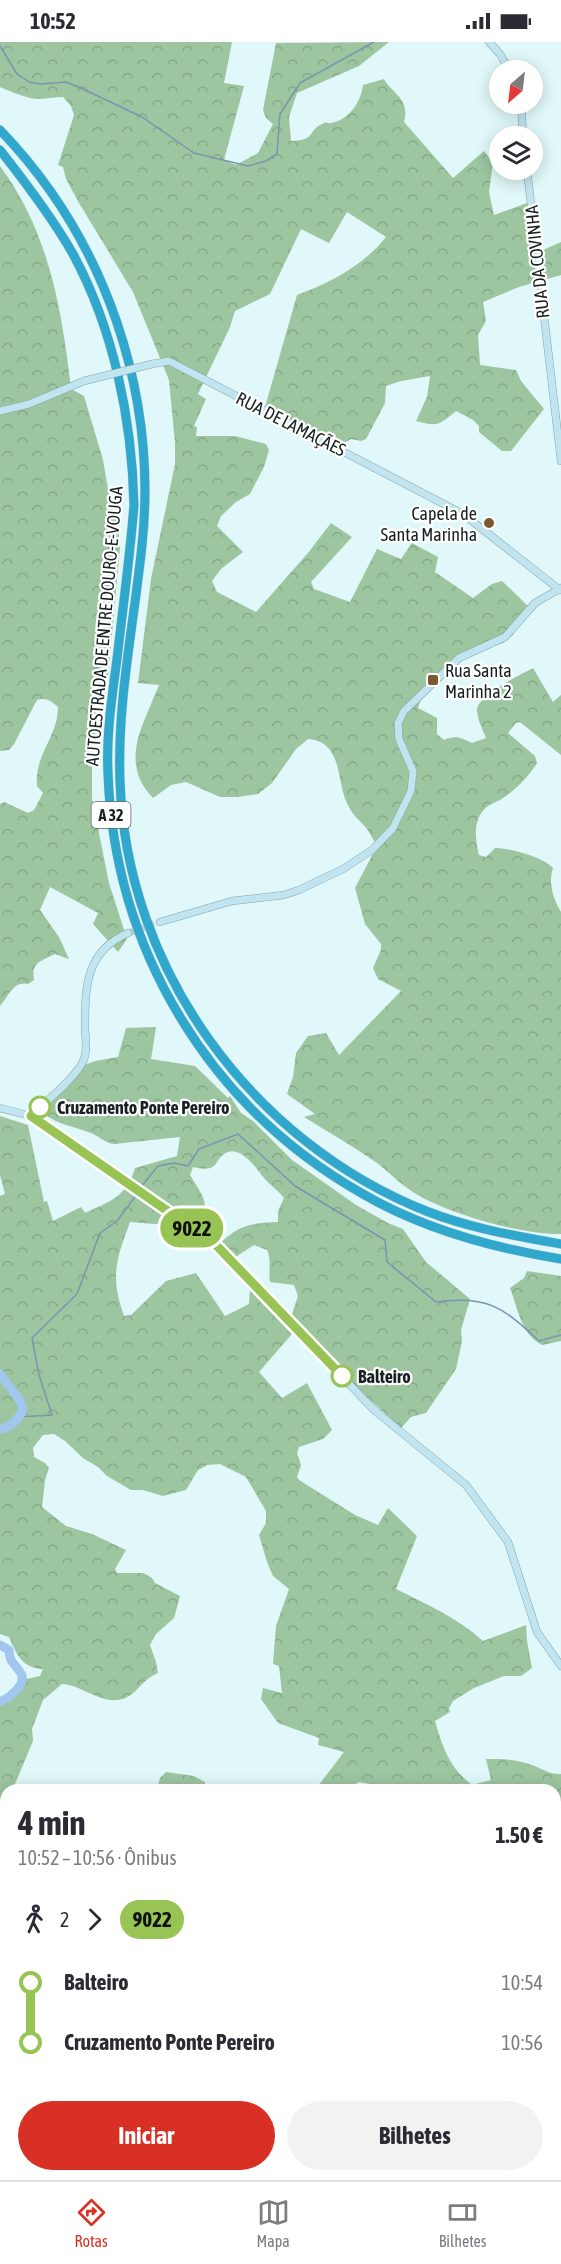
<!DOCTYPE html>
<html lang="pt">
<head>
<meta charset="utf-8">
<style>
	body { margin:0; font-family:"Asap Condensed",sans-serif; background:#f2f2f3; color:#2b2b33; height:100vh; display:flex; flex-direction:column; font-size:22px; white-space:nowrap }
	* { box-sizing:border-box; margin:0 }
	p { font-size:20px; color:#7c7c81 }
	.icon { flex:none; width:33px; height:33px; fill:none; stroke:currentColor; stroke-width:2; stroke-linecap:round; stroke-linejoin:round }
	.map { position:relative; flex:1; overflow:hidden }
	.drawer { position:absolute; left:0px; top:1742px; width:561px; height:398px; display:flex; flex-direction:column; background:#fff; border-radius:18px 18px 0 0; box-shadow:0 3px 15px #0003 }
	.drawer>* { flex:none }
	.badge { padding:0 12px; border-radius:20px; font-size:21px; line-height:39px }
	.needle { width:39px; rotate:208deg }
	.fabs { position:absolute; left:489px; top:18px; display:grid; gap:12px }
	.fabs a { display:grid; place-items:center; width:54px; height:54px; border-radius:50%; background:#fff; box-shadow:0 3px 15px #0003; font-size:30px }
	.map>.badge { position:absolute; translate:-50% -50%; box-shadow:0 0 0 3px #fff }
	.legs { display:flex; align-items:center; gap:9px; height:66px; padding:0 18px; font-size:20px }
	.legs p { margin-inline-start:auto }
	.head { display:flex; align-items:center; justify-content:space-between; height:102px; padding:0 18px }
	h1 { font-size:33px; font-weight:700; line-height:45px }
	.primary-button { display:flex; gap:12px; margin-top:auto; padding:12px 18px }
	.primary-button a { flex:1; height:69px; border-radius:36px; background:#d93025; color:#fff; font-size:24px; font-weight:700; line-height:69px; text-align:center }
	.primary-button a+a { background:#f2f2f3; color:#2b2b33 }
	ul { padding:0 18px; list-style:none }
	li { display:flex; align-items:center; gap:21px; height:60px; font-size:22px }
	li i { display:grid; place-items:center; width:9px; height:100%; margin:0 8px; background:currentColor }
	li i::after { content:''; width:15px; height:15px; margin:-8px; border:4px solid; border-radius:50%; background:#fff }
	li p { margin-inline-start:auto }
	li:first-child i { background:linear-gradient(#0000 50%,currentColor 0) }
	li:last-child i { background:linear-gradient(currentColor 50%,#0000 0) }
	.status { display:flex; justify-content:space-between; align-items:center; height:42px; padding:0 30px; background:#fff; direction:ltr }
	.status svg { height:16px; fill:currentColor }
	.dock { display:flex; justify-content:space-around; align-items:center; height:84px; border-top:2px solid #e1e1e2; background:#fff; font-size:16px; color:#7c7c81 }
	.dock a { display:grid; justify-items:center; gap:3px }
	.dock .selected { color:#d93025 }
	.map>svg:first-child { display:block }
</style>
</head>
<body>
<div class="status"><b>10:52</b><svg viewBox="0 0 49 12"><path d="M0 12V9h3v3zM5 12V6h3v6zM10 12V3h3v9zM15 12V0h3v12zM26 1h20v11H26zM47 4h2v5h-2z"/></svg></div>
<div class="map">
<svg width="561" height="2138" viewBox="0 0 561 2138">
	<defs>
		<pattern id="forest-crowns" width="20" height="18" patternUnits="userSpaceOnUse" patternTransform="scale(1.5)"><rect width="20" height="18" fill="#9cc5a0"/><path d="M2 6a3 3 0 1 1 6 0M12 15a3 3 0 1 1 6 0" fill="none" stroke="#86a98a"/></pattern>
		<pattern id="park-dots" width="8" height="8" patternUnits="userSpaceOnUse" patternTransform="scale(1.5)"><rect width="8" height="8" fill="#bde3c0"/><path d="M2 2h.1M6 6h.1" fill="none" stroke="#a2c2a5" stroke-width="1.8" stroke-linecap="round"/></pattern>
	</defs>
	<rect width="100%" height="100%" fill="#e0f8f9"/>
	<g fill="url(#forest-crowns)">
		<path d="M0 0H232L224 41 244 44 224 118 236 123 258 111 273 82 266 76 263 68 276 1 389 0 359 24 297 51 289 75 291 99C317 98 307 89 322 82 329 78 324 82 331 81 349 78 361 60 363 43L384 37C394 54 410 56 404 80L453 136 484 109 493 121 489 150 494 173 530 160 534 212 561 200V233L519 245 483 260 486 279 478 293 480 323 516 328 521 339 544 367 511 409H502L479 390V384L473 378 456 369C439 383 438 385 416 379L427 355 430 334 401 339 386 344 385 361 366 397 361 399 351 397 338 405 265 365 297 253C330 241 364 223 386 195L347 170 329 201 301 187 270 252 235 269 230 285 198 352 206 357 194 384 197 385 196 394H235L266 402 269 408 264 425 250 452 236 460 221 474 217 484 243 510 221 527 212 539 217 550 256 570 308 511 331 481 352 495 311 540 314 547 350 560 377 507 401 517 412 501 438 515 435 530 473 556 492 542 502 539 528 564 513 593 503 601 462 615 421 657 418 666 437 676V692L444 698C455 693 461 695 472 701L486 696C483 688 477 677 477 668 478 653 520 633 533 626L553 660 561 653V713L520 680 516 681 508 691 535 714 537 721C529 734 514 750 500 758 496 760 491 762 488 764 472 776 475 797 479 813L486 815 495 806C509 806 544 815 553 826 548 842 553 856 561 870V1192C522 1193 445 1171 413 1150 400 1142 389 1130 377 1121 353 1104 328 1090 304 1075L315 1072 287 1052 293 1035 296 1011 308 994 326 991 339 1013 401 949 378 937 373 926 381 908V902L365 882 355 846 377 804C374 799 371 793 367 787 362 780 353 774 349 765 335 742 345 700 308 697L296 707 272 741 258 752 238 755H220L186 740 171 743 153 756C118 720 144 682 159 643L138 641 151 537 175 422V401L169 338 133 250 79 161 66 137 63 125 58 123 74 73 71 64 63 55C55 55 46 57 38 57 25 56 12 50 0 45Z"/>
		<path d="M0 124C49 190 62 268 71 347L84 354 103 418 109 453 117 475 120 505 108 635 103 636 92 715V756L109 841 127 897 118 910 93 882 98 871 50 845 40 868 59 895 69 917 55 912C40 920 31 920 34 938L28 942C13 939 9 954 0 964V762L4 760 28 771 34 768 43 751 37 744C34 713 58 695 58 665 51 659 46 655 37 658L14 702 9 708 0 709Z"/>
		<path d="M156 985 151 1017 195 1024 228 1056 230 1054 241 1071 253 1079 292 1118 356 1163 388 1181 403 1187 426 1220 470 1257 461 1288 462 1299 456 1327 426 1371 411 1375 401 1386 361 1350 293 1280 292 1272 298 1254 294 1243 270 1240C268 1228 272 1219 267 1208L254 1203 234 1216 220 1201C240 1183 251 1181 278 1180V1169L284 1156C278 1148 270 1143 264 1136 257 1127 242 1105 228 1110 212 1116 222 1132 193 1125L190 1133C202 1154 215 1164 193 1185L130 1180C116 1218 110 1234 124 1274L131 1273 166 1239 196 1231 225 1274 249 1262 250 1248 292 1292 259 1330 282 1356 307 1341 332 1388 323 1397 299 1405 297 1411 301 1423 297 1435 299 1438 355 1473 378 1483 388 1466 417 1494 396 1547C426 1562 458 1576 483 1599L526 1583 527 1599 532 1626 521 1634H504L474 1646 453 1659 449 1666 450 1670 435 1679C443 1706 449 1725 472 1743L491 1738 486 1717C501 1717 515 1717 529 1722 540 1725 549 1733 561 1732V1958L556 1967 561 2008V2090L555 2089V1748H386L385 1745 359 1740C347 1748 331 1752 318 1744L344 1710 318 1703 319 1696 278 1681 261 1657 263 1646 282 1651 279 1624 273 1622 276 1584 289 1547 273 1534 267 1520 259 1493 266 1481V1469L246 1435 220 1422 207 1423 198 1428 186 1448 163 1454 143 1448H131L107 1434 98 1425 83 1416 65 1399 54 1392 43 1393 33 1406 34 1415 45 1421 49 1426 45 1438 42 1465 66 1484 92 1492 126 1508 115 1527 117 1531H143L152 1536 155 1541 180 1554 174 1576 156 1592 150 1603 156 1620 158 1631C141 1638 138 1651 125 1656 103 1665 83 1643 62 1642L43 1658 32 1687 33 1699 13 1747 6 1748V1762L2 1769 0 1766V1659L16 1649 22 1638 40 1634 43 1627C22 1626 17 1613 9 1595L0 1592V1154L5 1152 0 1133V1074L28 1083 44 1160 47 1159 53 1179 81 1165 85 1171C111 1159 126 1155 135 1126L177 1114 180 1095 114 1102C106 1101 101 1096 93 1092 79 1085 44 1081 40 1064L74 1027 95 1019 118 1015 126 986Z"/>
		<path d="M527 1229 561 1234V1299L542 1303C521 1292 518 1267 510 1246L524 1236Z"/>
		<path d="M166 1730 194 1734 205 1740V1747H157L160 1736Z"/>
		<path d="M322 2133H515L514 2138H327Z"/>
	</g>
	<path fill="url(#park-dots)" d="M0 1786 6 1793V2133H303L307 2138H0Z"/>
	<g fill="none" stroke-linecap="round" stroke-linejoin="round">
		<g stroke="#7995b0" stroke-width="1.5">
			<path d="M0 4 17 32 29 40 40 42 66 40 83 47 142 75 194 111 248 124 266 119 277 112 280 72 300 41 374 0"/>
			<path d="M140 1146 158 1124 174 1121 188 1124 199 1107 238 1092 295 1144 385 1198 387 1220 436 1260C487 1253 503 1265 539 1299L561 1293"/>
			<path d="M18 1375 52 1373 39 1333 32 1296 77 1252 100 1191 117 1179 137 1152"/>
		</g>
		<g stroke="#a2c7ee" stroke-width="9">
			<path d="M0 1332 21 1360 23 1368C18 1377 11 1386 0 1387"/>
			<path d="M0 1603 9 1608C10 1622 13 1619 20 1630 29 1641 9 1656 0 1660"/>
		</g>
		<path stroke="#b8cdce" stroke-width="7" stroke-dasharray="7 3.5" stroke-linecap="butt" d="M128 891 160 880"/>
		<g stroke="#8ca2a3" stroke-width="8">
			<g id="secondary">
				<path d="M489 0 500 12 509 28"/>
				<path d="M521 62 523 94"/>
				<path d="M527 128 561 419"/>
				<path d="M152 322 169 319 463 472 560 548"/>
				<path d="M0 369 29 362 84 339"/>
				<path d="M160 880 232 859 284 853 299 848 343 827 372 808 393 786 411 749 413 729 399 697 398 681 404 669 459 616 505 595 535 561 561 546"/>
				<path d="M0 1066 31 1074 215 1202 374 1368 466 1443 508 1500 537 1590 561 1624"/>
				<path d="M31 1074C44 1061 79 1033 84 1017 88 1006 85 995 85 985 85 944 86 909 128 891"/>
			</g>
		</g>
		<g stroke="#d5d7d7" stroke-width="9">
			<g id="primary">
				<path d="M0 1776 6 1783"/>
				<path d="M312 2133 316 2138"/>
			</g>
		</g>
		<g stroke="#d5d7d7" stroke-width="10">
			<g id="highway">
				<path d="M0 88C106 198 158 352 142 503 134 582 117 659 120 739 126 927 251 1099 426 1169 469 1186 516 1194 561 1202"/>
				<path d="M0 108C26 141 52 175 73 212 114 288 132 378 134 463 130 514 123 565 117 617 112 655 106 693 108 731 114 907 209 1065 363 1152 423 1187 493 1206 561 1217"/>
			</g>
		</g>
		<use href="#secondary" stroke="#c1e5f0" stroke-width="7"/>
		<use href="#primary" stroke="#83cbe2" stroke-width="8"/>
		<use href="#highway" stroke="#30a8ce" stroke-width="9"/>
		<g stroke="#8ca2a3" stroke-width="8" stroke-linecap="butt">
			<path id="secondary-bridge" d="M84 339 152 322"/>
		</g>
		<use href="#secondary-bridge" stroke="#c1e5f0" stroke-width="7"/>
	</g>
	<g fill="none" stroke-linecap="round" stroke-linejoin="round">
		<g stroke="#fff" stroke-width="14">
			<path id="line-1" d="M40 1065 31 1074 215 1202 342 1334"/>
		</g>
		<use href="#line-1" stroke="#98c455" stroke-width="9"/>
	</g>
	<g fill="#7a5930" stroke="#fff" stroke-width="2">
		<circle cx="489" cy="481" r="6"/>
		<rect x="427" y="632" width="12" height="12" rx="3"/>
	</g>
	<g fill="#fff" stroke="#98c455" stroke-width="3">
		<circle cx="40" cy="1065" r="10"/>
		<circle cx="342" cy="1334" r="10"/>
	</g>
	<g text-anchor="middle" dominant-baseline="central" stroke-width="4.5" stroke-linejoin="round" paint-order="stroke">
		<rect fill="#fff" stroke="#5d6464" stroke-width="1.5" x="91.5" y="760" width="39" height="26" rx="4.5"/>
		<g font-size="16" font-weight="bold" fill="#182121">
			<text x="111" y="773">A 32</text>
		</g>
		<g font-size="18" fill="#182121" stroke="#fff">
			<text transform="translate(537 220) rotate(-96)">RUA DA COVINHA</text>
			<text transform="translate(291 382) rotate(27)">RUA DE LAMAÇÃES</text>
			<text transform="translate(104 584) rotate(-85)">AUTOESTRADA DE ENTRE DOURO-E-VOUGA</text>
		</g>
		<g font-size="18" fill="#182121" stroke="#fff" text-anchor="end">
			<text x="477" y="471">Capela de<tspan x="477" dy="21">Santa Marinha</tspan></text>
			<text x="445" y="628" text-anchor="start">Rua Santa<tspan x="445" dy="21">Marinha 2</tspan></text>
		</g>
		<g font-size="18" font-weight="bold" fill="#182121" stroke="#fff" text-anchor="start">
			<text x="57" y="1065">Cruzamento Ponte Pereiro</text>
			<text x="358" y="1334">Balteiro</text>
		</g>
	</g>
</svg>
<div class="fabs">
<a><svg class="needle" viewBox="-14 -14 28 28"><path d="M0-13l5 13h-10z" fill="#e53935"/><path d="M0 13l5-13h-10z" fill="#7c7c81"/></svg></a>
<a><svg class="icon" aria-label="layers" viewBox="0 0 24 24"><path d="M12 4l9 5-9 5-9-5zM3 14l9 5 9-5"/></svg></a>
</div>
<b class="badge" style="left:192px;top:1186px;background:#98c455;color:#111">9022</b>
<section class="drawer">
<div class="head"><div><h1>4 min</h1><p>10:52 – 10:56 · Ônibus</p></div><b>1.50 €</b></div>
<div class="legs"><svg class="icon" aria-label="walk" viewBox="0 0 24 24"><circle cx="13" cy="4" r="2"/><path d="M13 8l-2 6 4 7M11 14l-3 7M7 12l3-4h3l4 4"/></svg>2<svg class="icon" aria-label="forward" viewBox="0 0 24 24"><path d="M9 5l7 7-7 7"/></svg><b class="badge" style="background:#98c455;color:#111">9022</b></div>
<ul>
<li><i style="color:#98c455"></i><b>Balteiro</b><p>10:54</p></li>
<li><i style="color:#98c455"></i><b>Cruzamento Ponte Pereiro</b><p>10:56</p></li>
</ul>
<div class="primary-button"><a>Iniciar</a><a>Bilhetes</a></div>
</section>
</div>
<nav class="dock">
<a class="selected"><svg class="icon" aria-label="directions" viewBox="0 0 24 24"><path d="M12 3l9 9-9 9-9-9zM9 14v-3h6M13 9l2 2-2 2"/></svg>Rotas</a>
<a><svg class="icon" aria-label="map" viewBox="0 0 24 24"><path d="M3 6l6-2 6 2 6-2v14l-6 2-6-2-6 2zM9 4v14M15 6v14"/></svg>Mapa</a>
<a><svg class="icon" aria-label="tickets" viewBox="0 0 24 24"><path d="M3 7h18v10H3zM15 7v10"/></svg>Bilhetes</a>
</nav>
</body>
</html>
